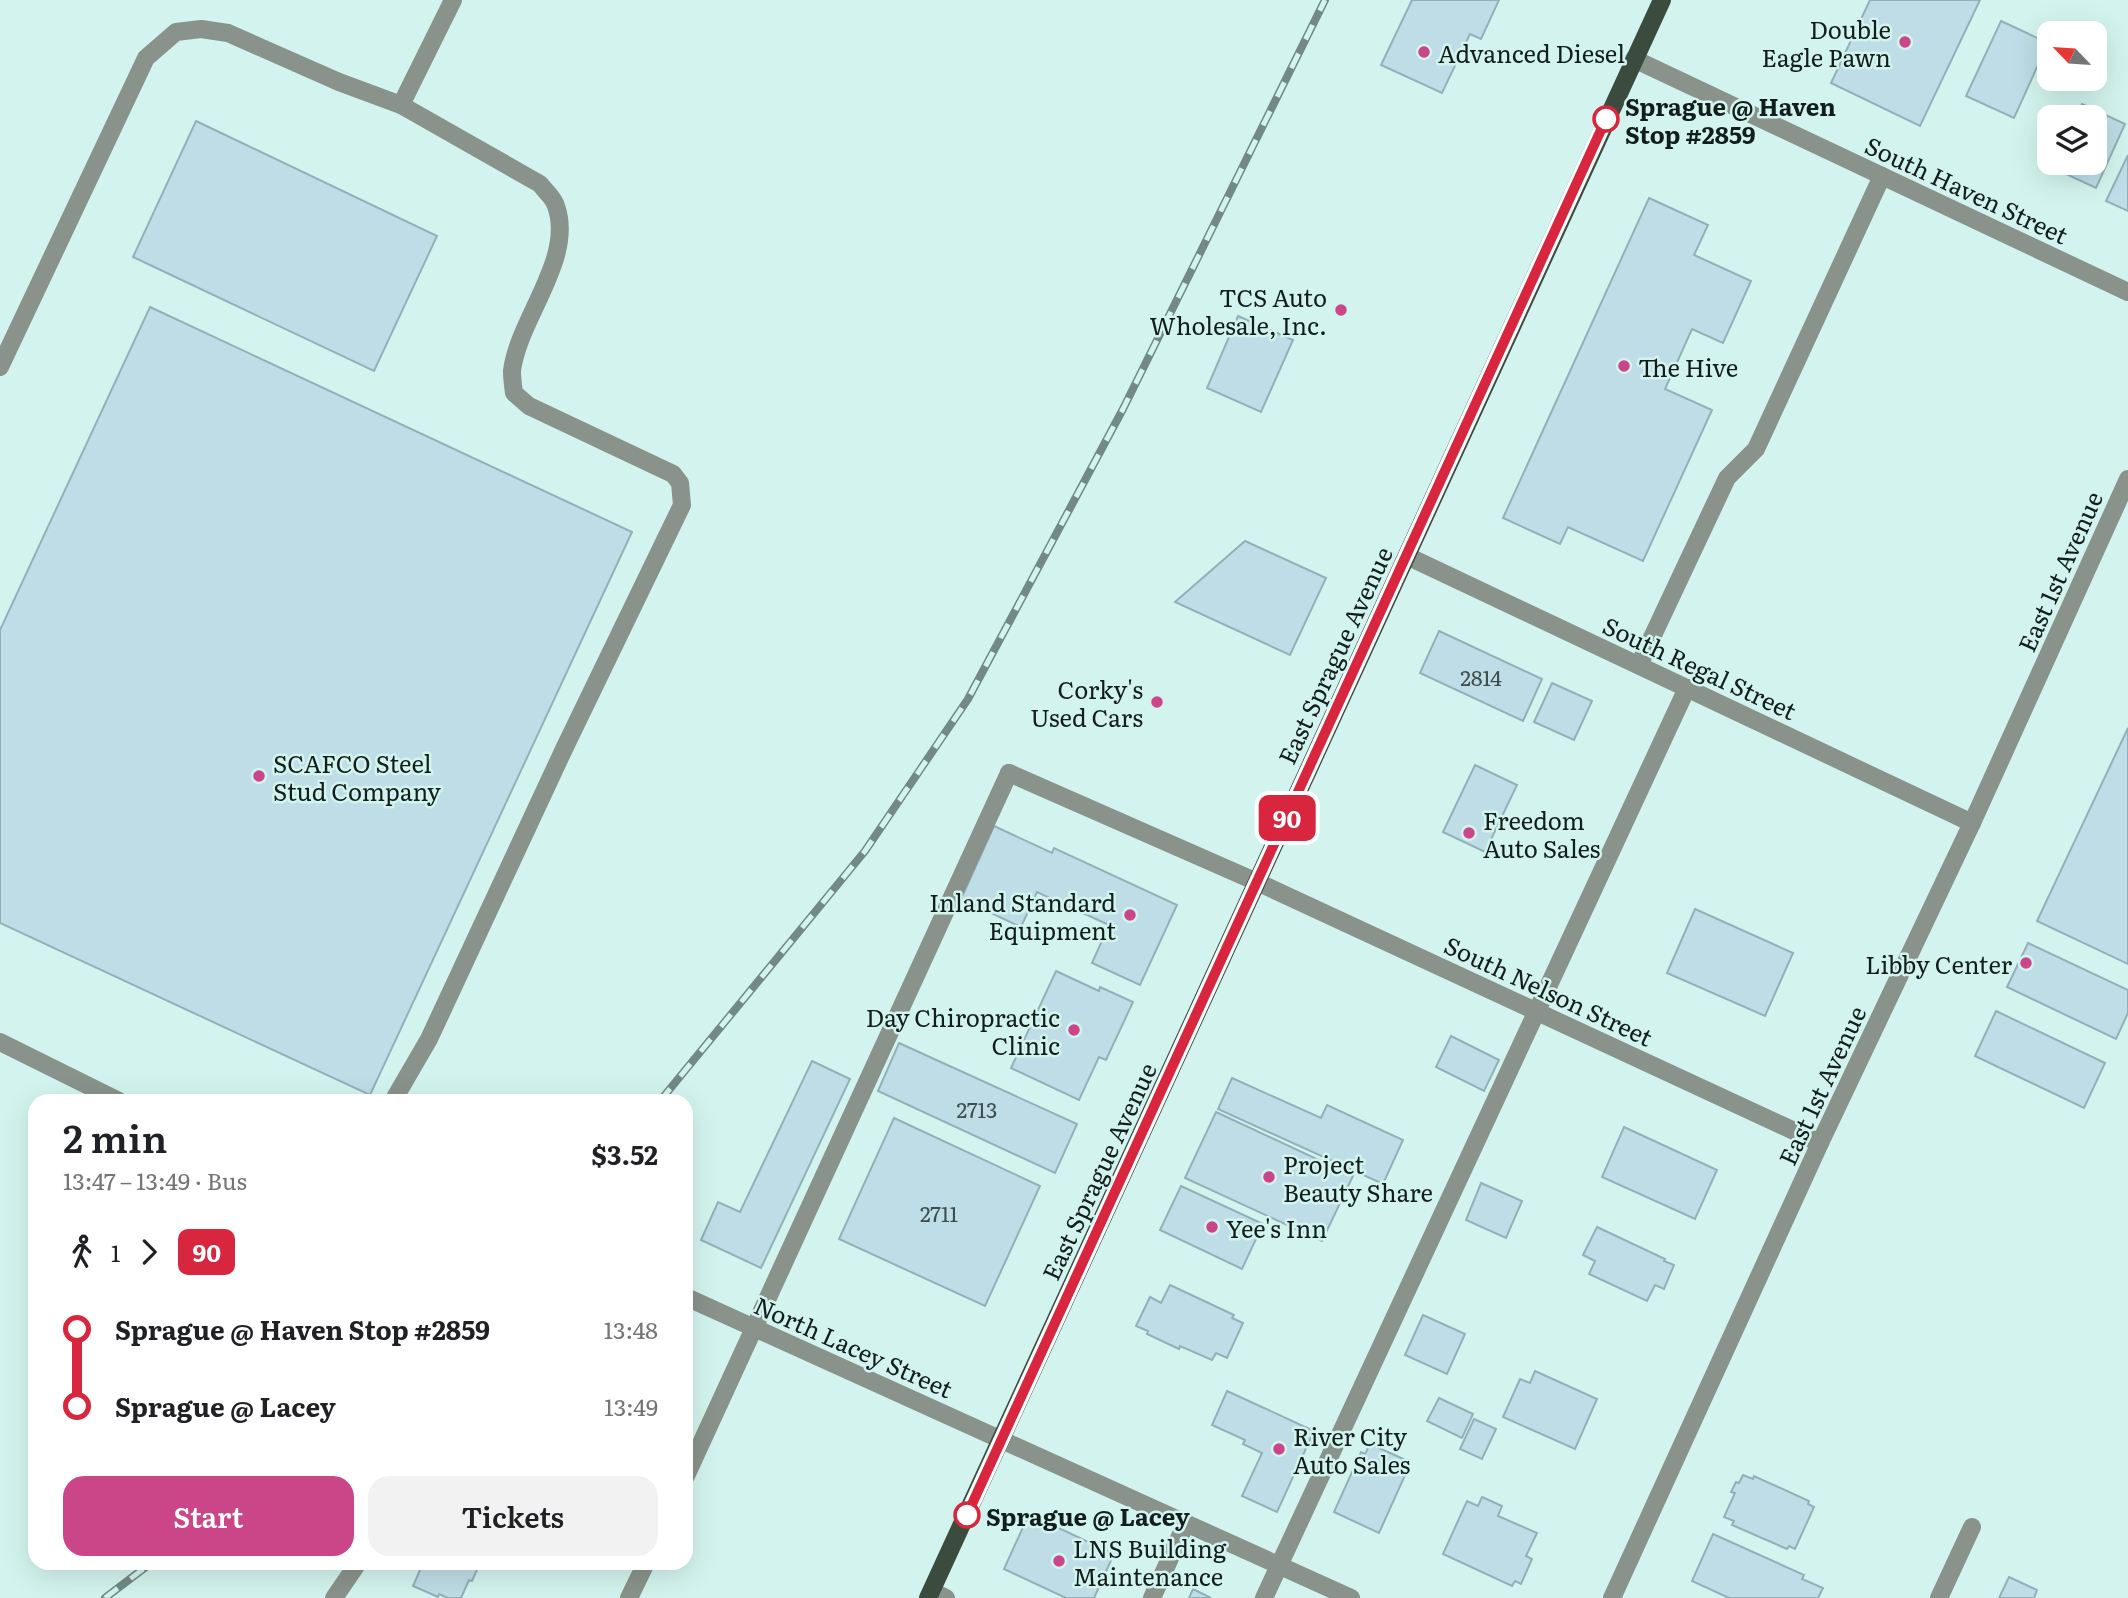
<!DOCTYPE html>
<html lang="en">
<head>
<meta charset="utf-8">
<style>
	body { margin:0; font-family:Literata,serif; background:#f2f2f2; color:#202124; height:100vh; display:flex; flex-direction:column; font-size:26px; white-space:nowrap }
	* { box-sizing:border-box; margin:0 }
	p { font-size:23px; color:#757577 }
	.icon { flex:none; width:38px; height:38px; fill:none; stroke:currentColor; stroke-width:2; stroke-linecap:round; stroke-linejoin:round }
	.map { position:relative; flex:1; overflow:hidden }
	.sheet { position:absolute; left:28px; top:1094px; width:665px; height:476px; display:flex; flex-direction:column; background:#fff; border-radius:21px; box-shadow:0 7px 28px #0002 }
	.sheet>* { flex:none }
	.badge { padding:0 14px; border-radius:10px; font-size:24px; line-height:46px }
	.needle { width:46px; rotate:295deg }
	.buttons { position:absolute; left:2037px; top:21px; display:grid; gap:14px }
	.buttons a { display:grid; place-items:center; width:70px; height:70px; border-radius:14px; background:#fff; box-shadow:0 7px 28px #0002; font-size:35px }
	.map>.badge { position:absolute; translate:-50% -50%; box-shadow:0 0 0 4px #fff }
	.legs { display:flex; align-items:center; gap:10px; height:77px; padding:0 35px; font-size:23px }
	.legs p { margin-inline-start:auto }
	.headline { display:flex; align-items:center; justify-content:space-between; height:119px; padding:0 35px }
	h1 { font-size:38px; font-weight:600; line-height:52px }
	.button { display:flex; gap:14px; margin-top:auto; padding:14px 35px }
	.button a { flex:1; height:80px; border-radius:21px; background:#cb4689; color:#fff; font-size:28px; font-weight:600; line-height:80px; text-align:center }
	.button a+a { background:#f2f2f2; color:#202124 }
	ul { padding:0 35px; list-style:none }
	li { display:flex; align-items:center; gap:24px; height:77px; font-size:26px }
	li i { display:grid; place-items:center; width:10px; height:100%; margin:0 9px; background:currentColor }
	li i::after { content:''; width:18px; height:18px; margin:-9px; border:5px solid; border-radius:50%; background:#fff }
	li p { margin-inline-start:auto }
	li:first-child i { background:linear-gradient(#0000 50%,currentColor 0) }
	li:last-child i { background:linear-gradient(currentColor 50%,#0000 0) }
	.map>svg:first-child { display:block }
</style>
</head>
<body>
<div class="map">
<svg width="2128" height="1598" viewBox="0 0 2128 1598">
	<rect width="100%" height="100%" fill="#d3f4ee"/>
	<g fill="#bfdde6" stroke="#92b0b8" stroke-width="2">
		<path d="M1412 0H1499L1481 39 1470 34 1442 93 1381 65Z"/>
		<path d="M1870 0H1980L1920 126 1831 83Z"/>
		<path d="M2001 21 2048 43 2014 118 1966 96Z"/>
		<path d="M2082 104 2125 124 2096 188 2053 168 2055 163H2095V117H2076Z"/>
		<path d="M196 121 437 236 374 371 133 257Z"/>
		<path d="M2128 155V211L2106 201Z"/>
		<path d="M1649 198 1708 225 1694 255 1751 281 1723 343 1692 329 1665 389 1712 410 1643 561 1568 527 1560 544 1503 518Z"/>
		<path d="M150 307 632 532 370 1095 0 923V630Z"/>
		<path d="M1238 316 1293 340 1261 412 1207 388Z"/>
		<path d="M1245 541 1326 578 1290 655 1175 602Z"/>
		<path d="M1439 631 1542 679 1523 721 1420 673Z"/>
		<path d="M1552 683 1592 701 1574 740 1534 722Z"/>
		<path d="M2128 728V964L2037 921Z"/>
		<path d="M1475 765 1517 785 1485 852 1443 832Z"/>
		<path d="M994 826 1052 853 1054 848 1177 905 1140 985 1092 963 1109 925 1037 892 1021 927 961 899Z"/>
		<path d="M1695 909 1793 953 1765 1016 1667 973Z"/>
		<path d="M2028 943 2128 990V1013L2116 1039 2007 987Z"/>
		<path d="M1056 971 1099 991 1100 987 1133 1002 1106 1060 1099 1057 1079 1100 1011 1068Z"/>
		<path d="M1996 1011 2105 1063 2084 1108 1975 1056Z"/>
		<path d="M1451 1036 1499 1060 1484 1091 1436 1067Z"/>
		<path d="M899 1043 1077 1124 1055 1173 878 1091Z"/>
		<path d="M812 1061 850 1079 761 1268 701 1240 718 1202 740 1212Z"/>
		<path d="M1232 1078 1321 1118 1327 1105 1403 1140 1383 1184 1218 1109Z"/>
		<path d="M1216 1112 1353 1176 1322 1241 1185 1178Z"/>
		<path d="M894 1118 1040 1186 985 1306 839 1239Z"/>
		<path d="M1624 1127 1717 1170 1695 1219 1602 1177Z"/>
		<path d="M1481 1183 1522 1201 1506 1238 1466 1220Z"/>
		<path d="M1181 1186 1263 1224 1242 1269 1160 1230Z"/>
		<path d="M1597 1227 1665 1259 1664 1261 1674 1265 1664 1289 1655 1285 1647 1301 1589 1274 1595 1261 1583 1255Z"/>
		<path d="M1170 1285 1234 1315 1232 1318 1243 1323 1227 1358 1216 1353 1212 1360 1180 1346 1179 1349 1147 1334 1148 1331 1136 1326 1150 1297 1161 1303Z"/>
		<path d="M1423 1315 1465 1334 1447 1374 1405 1355Z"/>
		<path d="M1535 1371 1597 1399 1575 1449 1503 1417 1520 1379 1530 1383Z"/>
		<path d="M1227 1391 1314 1431 1277 1512 1242 1496 1262 1453 1243 1444 1245 1440 1212 1425Z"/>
		<path d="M1439 1398 1473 1414 1462 1438 1427 1421Z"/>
		<path d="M1474 1419 1496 1429 1482 1459 1460 1449Z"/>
		<path d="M1370 1444 1408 1461 1403 1472 1406 1473 1379 1533 1334 1512 1361 1452 1365 1454Z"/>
		<path d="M1743 1475 1753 1479 1754 1476 1809 1501 1808 1504 1814 1507 1795 1549 1789 1546 1787 1549 1732 1525 1734 1521 1724 1517 1735 1493 1731 1492 1736 1482 1739 1483Z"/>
		<path d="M1482 1497 1502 1506 1498 1516 1537 1533 1526 1556 1532 1559 1521 1584 1515 1581 1512 1586 1443 1554 1467 1501 1478 1506Z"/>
		<path d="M1029 1514 1114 1554 1094 1598H1066L1004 1569Z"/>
		<path d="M1713 1534 1804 1575 1802 1579 1823 1588 1818 1598H1729L1692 1581Z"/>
		<path d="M423 1563H480L472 1581 469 1580 461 1598H448L439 1594 438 1597 413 1586Z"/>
		<path d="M2009 1577 2037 1590 2034 1598H1999Z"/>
		<path d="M1193 1589 1211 1598H1189Z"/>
	</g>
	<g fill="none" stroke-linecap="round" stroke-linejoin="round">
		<g stroke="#89938b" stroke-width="18">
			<path d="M0 367 146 58 176 32 201 29 228 33 339 82 401 105 540 184C545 191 554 198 556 206 575 259 518 319 512 371 512 378 513 386 514 393L529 406 673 474 680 483 682 505 564 749 429 1039 393 1101"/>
			<path d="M1639 665 1727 478 1756 449 1882 176"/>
			<path d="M0 1042 119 1101"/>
			<path d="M686 1476 1009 773"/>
			<path d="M932 1591 946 1598"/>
			<path d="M629 1598 646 1563"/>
			<path d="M1152 1598 1186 1523"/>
			<path d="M1264 1598 1687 688"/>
			<path d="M1939 1598 1972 1527"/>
		</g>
		<g stroke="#89938b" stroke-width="18">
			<path d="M1634 59 2128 292"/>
			<path d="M401 105 453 0"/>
			<path d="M1407 556 1972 823"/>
			<path d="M1009 773 1257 882 1820 1143"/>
			<path d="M686 1297 1351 1598"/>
			<path d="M334 1598 358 1563"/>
			<path d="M1612 1598 1820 1143 1972 823 2128 479"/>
		</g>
		<path stroke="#3b4b3e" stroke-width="18" d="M928 1598 1662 0"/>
		<g stroke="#728985" stroke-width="8">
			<g id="rail">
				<path d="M660 1101 865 851 968 699 1123 409 1325 0"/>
				<path d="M105 1598 151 1563"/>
			</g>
		</g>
		<use href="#rail" stroke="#d3f4ee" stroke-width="5" stroke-dasharray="16" stroke-linecap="butt"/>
	</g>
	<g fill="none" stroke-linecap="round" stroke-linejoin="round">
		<g stroke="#fff" stroke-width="16">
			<path id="line-1" d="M967 1515 1606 119"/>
		</g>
		<use href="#line-1" stroke="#d7263d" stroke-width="10"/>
	</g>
	<g fill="#cb4689" stroke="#d3f4ee" stroke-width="2.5">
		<circle cx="1905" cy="42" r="7"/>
		<circle cx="1424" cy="52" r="7"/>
		<circle cx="1341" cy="310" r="7"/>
		<circle cx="1624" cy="366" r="7"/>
		<circle cx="1157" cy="702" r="7"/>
		<circle cx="259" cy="776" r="7"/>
		<circle cx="1469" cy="833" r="7"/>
		<circle cx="1130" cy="915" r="7"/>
		<circle cx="2026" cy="963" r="7"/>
		<circle cx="1074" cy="1030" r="7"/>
		<circle cx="1269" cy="1177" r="7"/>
		<circle cx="1212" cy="1227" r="7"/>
		<circle cx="1279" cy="1449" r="7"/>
		<circle cx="1059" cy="1561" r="7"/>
	</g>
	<g fill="#fff" stroke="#d7263d" stroke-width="3.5">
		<circle cx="1606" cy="119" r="12"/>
		<circle cx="967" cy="1515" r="12"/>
	</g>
	<g text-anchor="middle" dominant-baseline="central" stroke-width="5" stroke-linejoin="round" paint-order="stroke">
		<g font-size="21" fill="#3d4e4e">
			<text x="1481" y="676">2814</text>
			<text x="977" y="1108">2713</text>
			<text x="939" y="1212">2711</text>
		</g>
		<g font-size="24" fill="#121e1c" stroke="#d3f4ee" text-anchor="start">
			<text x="1891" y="28" text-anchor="end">Double<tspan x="1891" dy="28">Eagle Pawn</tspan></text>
			<text x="1438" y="52">Advanced Diesel</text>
			<text x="1327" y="296" text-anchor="end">TCS Auto<tspan x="1327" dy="28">Wholesale, Inc.</tspan></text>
			<text x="1638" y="366">The Hive</text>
			<text x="1143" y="688" text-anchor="end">Corky's<tspan x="1143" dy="28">Used Cars</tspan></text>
			<text x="273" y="762">SCAFCO Steel<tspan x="273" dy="28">Stud Company</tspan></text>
			<text x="1483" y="819">Freedom<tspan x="1483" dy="28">Auto Sales</tspan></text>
			<text x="1116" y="901" text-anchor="end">Inland Standard<tspan x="1116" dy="28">Equipment</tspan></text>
			<text x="2012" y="963" text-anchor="end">Libby Center</text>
			<text x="1060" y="1016" text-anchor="end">Day Chiropractic<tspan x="1060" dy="28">Clinic</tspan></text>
			<text x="1283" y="1163">Project<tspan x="1283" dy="28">Beauty Share</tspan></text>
			<text x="1226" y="1227">Yee's Inn</text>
			<text x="1293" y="1435">River City<tspan x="1293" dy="28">Auto Sales</tspan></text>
			<text x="1073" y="1547">LNS Building<tspan x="1073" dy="28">Maintenance</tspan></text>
		</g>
		<g font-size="24" font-weight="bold" fill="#121e1c" stroke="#d3f4ee" text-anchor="start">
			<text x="1625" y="105">Sprague @ Haven<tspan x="1625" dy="28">Stop #2859</tspan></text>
			<text x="986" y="1515">Sprague @ Lacey</text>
		</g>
		<g font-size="24" fill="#121e1c" stroke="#d3f4ee">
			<text transform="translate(1967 189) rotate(25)">South Haven Street</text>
			<text transform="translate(2059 571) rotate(-66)">East 1st Avenue</text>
			<text transform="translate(1334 655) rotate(-65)">East Sprague Avenue</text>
			<text transform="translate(1700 667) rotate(25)">South Regal Street</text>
			<text transform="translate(1549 990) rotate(25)">South Nelson Street</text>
			<text transform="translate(1821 1085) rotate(-65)">East 1st Avenue</text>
			<text transform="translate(1098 1171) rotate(-65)">East Sprague Avenue</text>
			<text transform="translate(854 1346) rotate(24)">North Lacey Street</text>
		</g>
	</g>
</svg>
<div class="buttons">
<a><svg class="needle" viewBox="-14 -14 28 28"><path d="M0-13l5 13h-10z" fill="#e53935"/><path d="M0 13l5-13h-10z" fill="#757577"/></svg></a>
<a><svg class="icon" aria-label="layers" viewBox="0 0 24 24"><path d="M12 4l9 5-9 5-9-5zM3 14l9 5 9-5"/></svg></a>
</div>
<b class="badge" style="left:1287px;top:818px;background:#d7263d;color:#fff">90</b>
<section class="sheet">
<div class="headline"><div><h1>2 min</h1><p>13:47 – 13:49 · Bus</p></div><b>$3.52</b></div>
<div class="legs"><svg class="icon" aria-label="walk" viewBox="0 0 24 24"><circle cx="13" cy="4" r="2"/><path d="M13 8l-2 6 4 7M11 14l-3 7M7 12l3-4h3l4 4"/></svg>1<svg class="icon" aria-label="forward" viewBox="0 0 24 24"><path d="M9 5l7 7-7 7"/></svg><b class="badge" style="background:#d7263d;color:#fff">90</b></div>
<ul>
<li><i style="color:#d7263d"></i><b>Sprague @ Haven Stop #2859</b><p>13:48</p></li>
<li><i style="color:#d7263d"></i><b>Sprague @ Lacey</b><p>13:49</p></li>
</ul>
<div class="button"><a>Start</a><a>Tickets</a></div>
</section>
</div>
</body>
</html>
